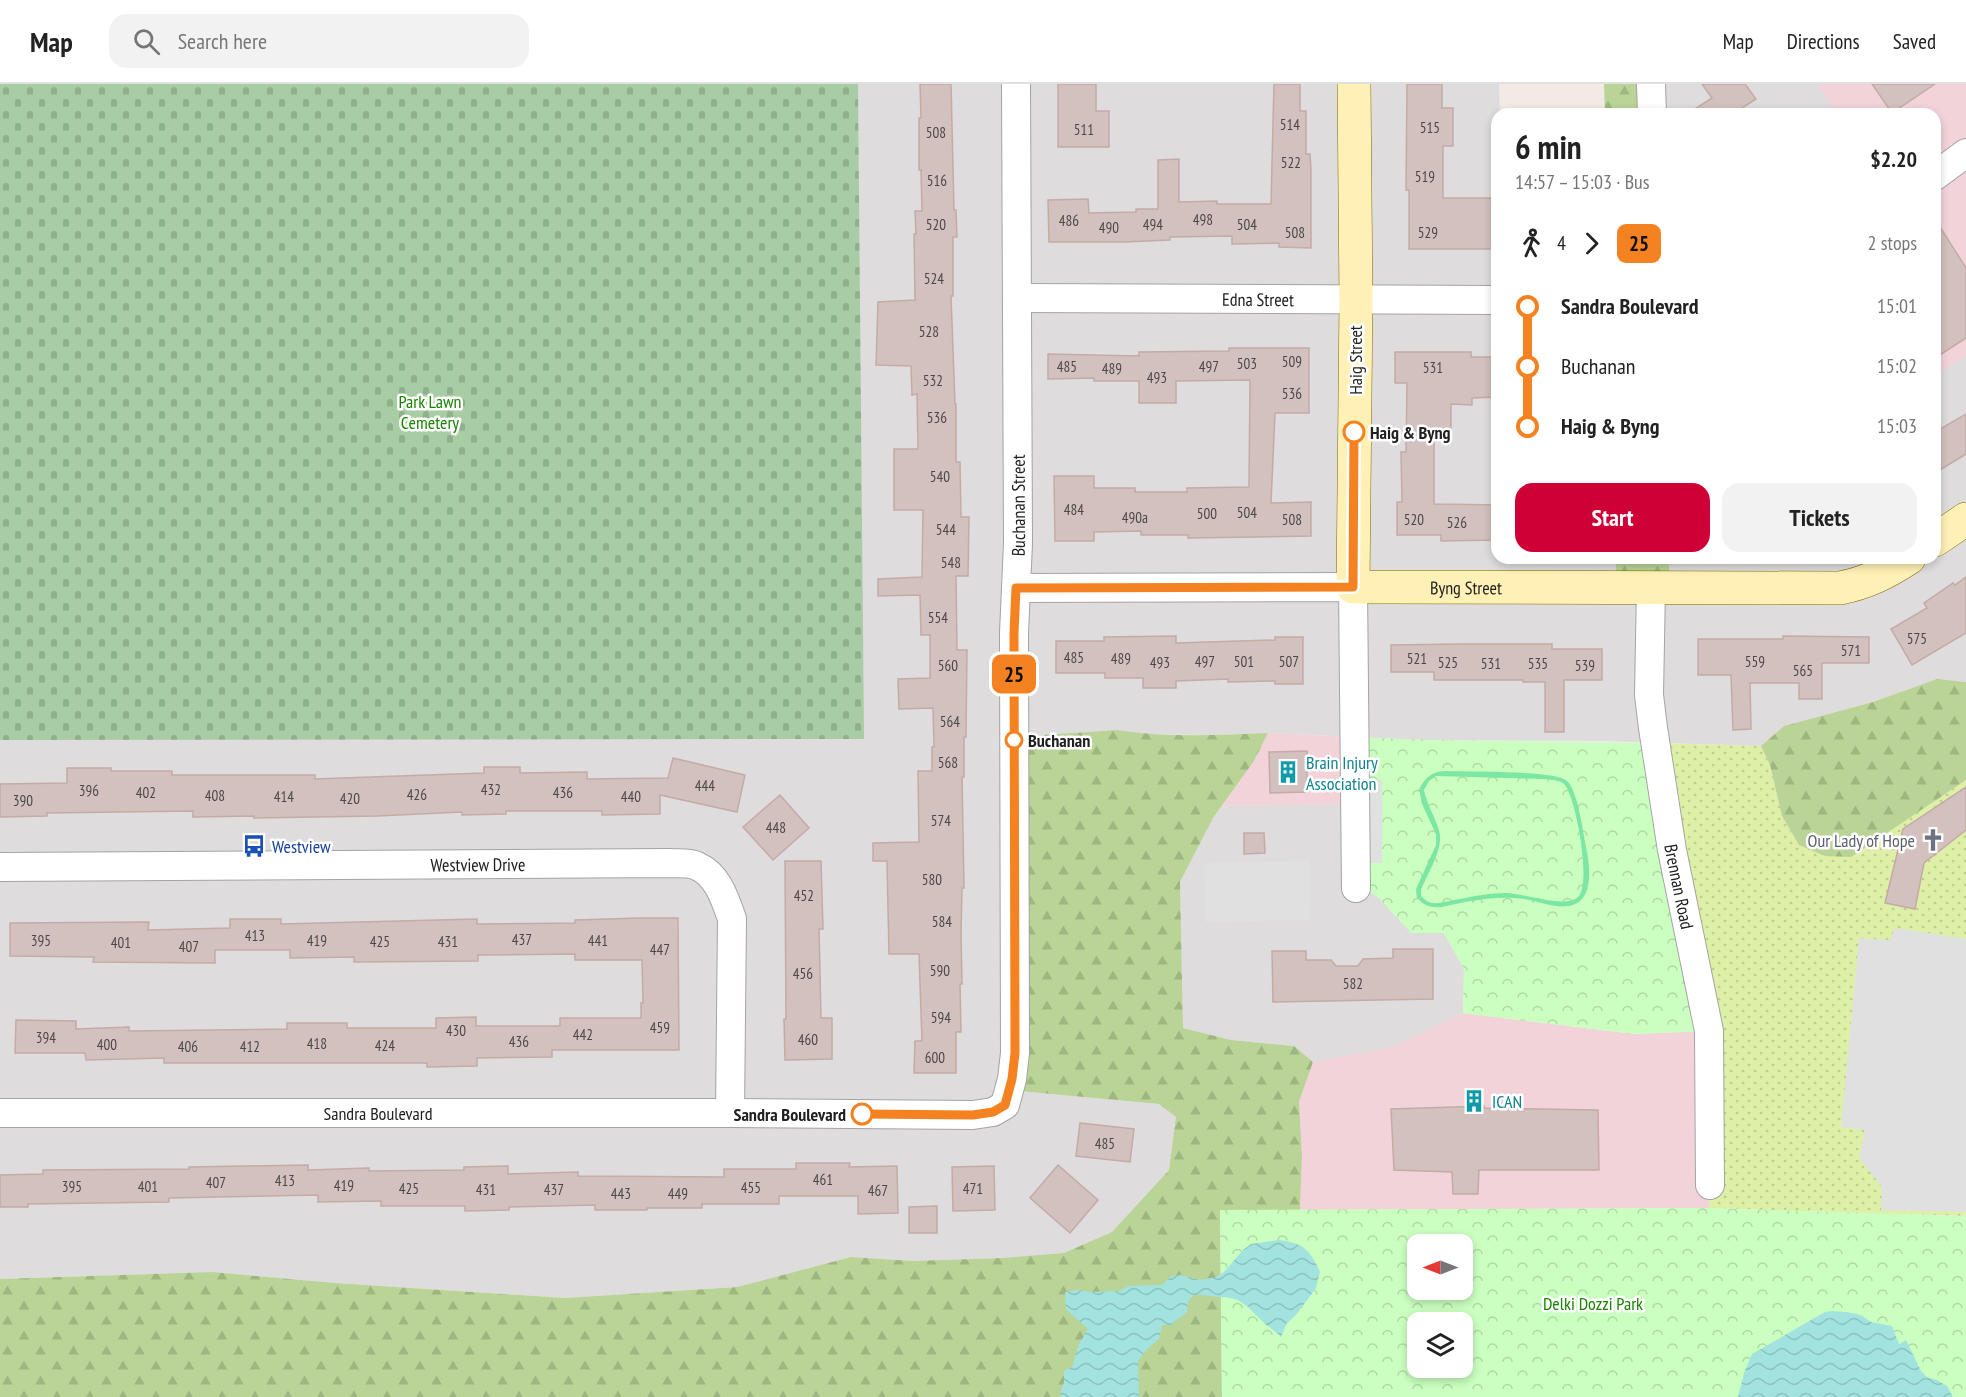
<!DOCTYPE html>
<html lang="en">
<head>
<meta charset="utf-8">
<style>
	body { margin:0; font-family:"PT Sans Narrow",sans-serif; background:#f2f2f2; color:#222; height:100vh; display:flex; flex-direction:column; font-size:22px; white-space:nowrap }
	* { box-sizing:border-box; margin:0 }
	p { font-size:20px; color:#767676 }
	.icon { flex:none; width:33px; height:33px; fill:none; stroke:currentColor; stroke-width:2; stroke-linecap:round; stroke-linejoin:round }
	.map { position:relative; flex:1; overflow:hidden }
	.sheet { position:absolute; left:1491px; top:24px; width:450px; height:456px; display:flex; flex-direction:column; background:#fff; border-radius:18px; box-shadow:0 3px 9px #0003 }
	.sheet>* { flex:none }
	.badge { padding:0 12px; border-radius:9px; font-size:21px; line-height:39px }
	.needle { width:39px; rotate:270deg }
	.fabs { position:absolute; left:1407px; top:1150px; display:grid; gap:12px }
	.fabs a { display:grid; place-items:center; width:66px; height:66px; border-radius:12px; background:#fff; box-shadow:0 3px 9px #0003; font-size:30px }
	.map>.badge { position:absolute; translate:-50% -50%; box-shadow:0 0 0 3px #fff }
	.legs { display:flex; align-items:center; gap:9px; height:66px; padding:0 24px; font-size:20px }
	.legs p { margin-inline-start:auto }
	.overview { display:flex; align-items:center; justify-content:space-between; height:102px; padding:0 24px }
	h1 { font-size:33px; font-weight:700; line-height:45px }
	.cta { display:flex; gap:12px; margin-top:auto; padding:12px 24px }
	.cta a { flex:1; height:69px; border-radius:18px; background:#cf0036; color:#fff; font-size:24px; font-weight:700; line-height:69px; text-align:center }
	.cta a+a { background:#f2f2f2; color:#222 }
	ul { padding:0 24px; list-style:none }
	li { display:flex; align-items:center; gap:21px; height:60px; font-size:22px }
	li i { display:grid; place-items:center; width:9px; height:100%; margin:0 8px; background:currentColor }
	li i::after { content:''; width:15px; height:15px; margin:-8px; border:4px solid; border-radius:50%; background:#fff }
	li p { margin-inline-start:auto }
	li:first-child i { background:linear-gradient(#0000 50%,currentColor 0) }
	li:last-child i { background:linear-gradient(currentColor 50%,#0000 0) }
	header { display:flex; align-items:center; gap:36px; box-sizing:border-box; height:84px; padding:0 30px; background:#fff; border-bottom:2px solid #e0e0e0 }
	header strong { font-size:28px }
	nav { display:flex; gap:33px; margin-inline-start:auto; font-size:21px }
	.search { width:420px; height:54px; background:#f2f2f2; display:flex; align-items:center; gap:15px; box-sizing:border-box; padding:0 21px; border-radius:18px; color:#767676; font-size:22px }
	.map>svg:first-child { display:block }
</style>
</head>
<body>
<header>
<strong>Map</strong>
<div class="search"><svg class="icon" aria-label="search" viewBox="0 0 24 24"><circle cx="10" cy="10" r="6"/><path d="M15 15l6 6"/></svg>Search here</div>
<nav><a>Map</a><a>Directions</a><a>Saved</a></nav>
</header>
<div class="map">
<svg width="1966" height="1313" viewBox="0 0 1966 1313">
	<defs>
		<pattern id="grass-dots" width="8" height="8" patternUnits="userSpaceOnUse" patternTransform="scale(1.5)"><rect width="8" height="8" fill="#def0a7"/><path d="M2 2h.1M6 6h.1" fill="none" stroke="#bece8f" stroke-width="1.8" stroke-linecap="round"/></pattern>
		<pattern id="forest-firs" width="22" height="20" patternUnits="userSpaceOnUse" patternTransform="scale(1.5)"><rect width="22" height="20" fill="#b9d496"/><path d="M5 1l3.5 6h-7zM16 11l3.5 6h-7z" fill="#9fb681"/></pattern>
		<pattern id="cemetery-stones" width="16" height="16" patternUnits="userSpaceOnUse" patternTransform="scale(1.5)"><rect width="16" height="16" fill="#a8cca4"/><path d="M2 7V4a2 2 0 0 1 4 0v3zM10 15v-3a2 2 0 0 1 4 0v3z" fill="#90af8d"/></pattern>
		<pattern id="park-crowns" width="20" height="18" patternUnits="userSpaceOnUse" patternTransform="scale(1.5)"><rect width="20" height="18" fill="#caffbf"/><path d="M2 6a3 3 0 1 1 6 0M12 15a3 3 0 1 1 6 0" fill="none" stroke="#addaa4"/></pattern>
		<pattern id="water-waves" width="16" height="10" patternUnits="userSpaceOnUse" patternTransform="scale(1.5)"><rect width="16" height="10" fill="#a2e3e0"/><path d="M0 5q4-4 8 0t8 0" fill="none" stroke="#8bc2c0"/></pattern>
	</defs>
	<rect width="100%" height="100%" fill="#f1eae5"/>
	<g fill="#dedcdd">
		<path d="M858 0H1499L1500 30H1497V474H1616V501H1668L1669 474H1935V291L1966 272V598L1937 595 1873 618 1784 642 1761 662 1604 657 1423 656 1268 649 1210 651 1140 650 1117 646 1013 653 1008 1006 1159 1020 1177 1033 1169 1086 1112 1148 1064 1169 1002 1174 913 1177 851 1173 737 1203 565 1214 335 1199 212 1188 0 1195V656L863 655Z"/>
		<path d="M1653 0H1818L1837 30H1653Z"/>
		<path d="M1354 720 1364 803 1379 814 1411 848 1444 849 1464 885 1463 929 1390 965 1313 978 1294 962 1231 956 1183 944 1180 798 1213 734 1222 722Z"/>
	</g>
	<g fill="#f3d3da">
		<path d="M1818 0H1966V272L1935 291V30H1837Z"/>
		<path d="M1268 649 1352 653 1354 720 1222 722 1254 677Z"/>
		<path d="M1463 929 1634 950 1707 947 1709 1124 1300 1126 1302 1071 1299 1018 1313 978 1390 964Z"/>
	</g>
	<path fill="url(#grass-dots)" d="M1653 659 1761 662 1770 681 1782 732 1799 761 1946 709 1966 696V1132L1709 1124 1707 947Z"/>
	<g fill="url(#forest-firs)">
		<path d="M1604 0H1653V30H1605Z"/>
		<path d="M1616 474H1669V501L1616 502Z"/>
		<path d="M1937 595 1966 598V696L1851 773 1825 772 1799 761 1782 732 1770 681 1761 662 1784 642 1873 618Z"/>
		<path d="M1117 646C1167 654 1218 651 1268 649L1254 677 1213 734 1180 798 1183 944 1231 956 1294 962 1313 978 1299 1018 1302 1071 1300 1126H1220L1222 1313H0V1195L212 1188 335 1199 565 1214 737 1203 851 1173 913 1177 1002 1174 1064 1169 1112 1148 1169 1086 1176 1033 1159 1020 1007 1006 1013 653Z"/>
	</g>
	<path fill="url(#cemetery-stones)" d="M0 0H858L864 655 0 656Z"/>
	<g fill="url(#park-crowns)" fill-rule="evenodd">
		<path d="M1352 653 1423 656 1653 659 1707 947 1634 950 1463 929 1464 885 1444 849H1411L1379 814 1364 803Z"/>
		<path d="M1709 1124 1966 1132V1313H1222L1220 1126ZM1418 1161H1462V1206H1418ZM1418 1239H1462V1284H1418Z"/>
	</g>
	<path fill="#7ce7a2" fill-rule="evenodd" d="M1445 687C1466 688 1556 686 1567 697 1578 707 1583 748 1586 763 1589 777 1593 805 1581 816 1567 830 1540 817 1524 815 1497 811 1468 817 1442 823 1430 824 1425 822 1417 814L1416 805 1436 761V750L1422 720 1419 705C1426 693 1431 688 1445 687ZM1436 692 1543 695C1550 696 1560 695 1565 701 1576 715 1592 800 1578 813 1565 825 1523 809 1506 809 1491 809 1474 812 1460 815 1451 816 1441 820 1432 819 1427 818 1424 815 1421 812V806C1427 791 1442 767 1440 751 1438 738 1427 721 1424 706L1429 697Z"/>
	<g fill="#e0e0e0">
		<path d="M1361 696H1382V779H1362Z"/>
		<path d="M1310 776 1311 836 1205 838 1204 779Z"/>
		<path d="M1895 844 1966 855V1128L1881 1126 1882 1103 1859 1074 1865 1046 1841 1043 1859 854 1890 856Z"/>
	</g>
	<g fill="url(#water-waves)">
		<path d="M1279 1156C1305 1160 1309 1165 1320 1188L1316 1204 1296 1231 1287 1239 1281 1253C1275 1246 1266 1242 1260 1235 1244 1219 1240 1213 1217 1213 1209 1212 1201 1210 1193 1211L1188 1218 1187 1228 1171 1241H1162L1159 1255 1147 1265 1138 1277 1139 1313H1062L1060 1310 1064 1298V1287L1072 1283 1079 1260 1088 1245 1066 1225 1065 1208 1077 1206 1089 1208 1119 1207 1129 1202 1162 1201 1172 1192 1180 1191 1200 1196 1216 1193 1224 1188 1243 1166 1251 1160Z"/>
		<path d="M1832 1227 1846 1228 1861 1231 1871 1238 1892 1242 1899 1260 1906 1256 1921 1287 1927 1293 1937 1296 1947 1302 1953 1313H1738L1744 1289 1752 1270 1825 1228Z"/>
	</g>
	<g fill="#d2c1be" stroke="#c4aba6" stroke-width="1.5">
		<path d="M920 0H951L954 126H956L957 153H953V212H951L955 320H956V378H960L961 433H969L968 492H956L957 566H967L966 653H964V693H962L964 804H962L961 850 962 900H960L961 948H956V989H914L915 957H922L919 870H889L887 777H873V759L919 758 918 687H932V663H934L933 624 899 625 898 595 930 594V551H921L920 511 878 512V495L922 493 923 426H894V365H918L917 310 912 311 911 282 876 281 878 218 915 216 914 150H916L915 127H922L921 86H919V34H921Z"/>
		<path d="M1058 0H1096V27H1109V63H1058Z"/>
		<path d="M1274 0H1300V27H1306V70H1310L1311 86V164L1279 163V159L1232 160V152L1170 153V156L1124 158H1049L1048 116 1088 115 1089 129 1136 128V125H1158V76L1179 75V118L1217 117V120H1271Z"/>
		<path d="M1407 0H1442V24H1453V62H1443V114H1497V165H1409V106H1406Z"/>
		<path d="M1702 0H1745L1756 15 1733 30H1687L1712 14Z"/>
		<path d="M1872 0H1935L1892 29Z"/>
		<path d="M1935 135 1966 184V254L1935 274Z"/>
		<path d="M1229 264H1309V329H1275L1271 419 1311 418V452L1188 454V451H1141V447L1094 448V457H1055L1054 392H1094V404H1135V408H1187V404L1249 403 1250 296 1176 297V319H1139V297H1094V294L1048 295V270L1139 272V268L1229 267Z"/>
		<path d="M1395 268H1471V273H1497V313L1472 314V321L1451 320V353H1434V420L1497 421V456L1441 457V451H1397V418H1402L1401 368H1406L1407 299H1395Z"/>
		<path d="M1966 330V370L1935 389V348Z"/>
		<path d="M1966 493V549L1912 581 1891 545 1927 524 1924 519 1953 499 1955 501Z"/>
		<path d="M1176 552V559L1275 556V553H1303V600H1275V597L1228 598V595L1176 597V604H1143V594H1105V589H1056V557H1104V553Z"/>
		<path d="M1783 552 1869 553V579H1822V615H1799V599H1750L1751 645 1733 646 1731 591H1698V555H1783Z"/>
		<path d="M1462 560H1552V565H1602V596H1564V648H1545V598H1523V596H1434V588H1391V561Z"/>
		<path d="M1307 667V708L1270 709 1269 668Z"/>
		<path d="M673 674 745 691 737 728 660 711V730L602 731V727H506V730L462 731V728L377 732 254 734V732L193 733V727L47 729V732L0 733V700L67 699V684H111V687H172V691H315V695L484 689V683H520V689L587 688V695L668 694Z"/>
		<path d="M1966 703V746L1924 779 1915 825 1885 819 1903 745Z"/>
		<path d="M780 711 809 744 773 776 743 743Z"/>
		<path d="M1244 749H1264L1265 769 1244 770Z"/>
		<path d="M785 777H821L823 845H819L821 934H832V975L785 976 784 935H786Z"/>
		<path d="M641 834H678L679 966H552V973L477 974V982L427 983V979H164V974L86 976 85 969H15L16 936 76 937V945L129 943V947L287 945V939H347V944H436V934L476 933V942H560V934H641V919H643L642 876H575V870L478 871V877L354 878V873L290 874V866H215V879L93 878 94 873 10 872V839L149 838 148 846 230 844V835H281V840L477 835V840L575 839V836Z"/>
		<path d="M1393 865H1433V915L1273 918 1272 867H1306V876H1331L1336 882H1358L1363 875 1393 874Z"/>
		<path d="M1484 1022V1024L1598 1026 1599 1086H1479L1478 1110H1453L1452 1088 1394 1086 1391 1025Z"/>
		<path d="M1080 1039 1134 1045 1130 1078 1076 1072Z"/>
		<path d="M796 1079H850L849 1083 897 1082 898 1129 858 1130V1112H779V1120H702V1124H647V1126H595V1121L509 1123V1126L465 1127V1122H381V1117L318 1118V1111L169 1114V1118L28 1120V1123H0V1091L43 1090V1086L189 1085V1083L308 1081V1086L369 1084V1087L464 1086V1083L508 1082V1090L578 1088V1092L724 1093V1085H796Z"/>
		<path d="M1058 1081 1098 1116 1070 1149 1030 1114Z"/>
		<path d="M994 1082 995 1126 953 1127 952 1083Z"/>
		<path d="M937 1122V1149H909V1123Z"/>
	</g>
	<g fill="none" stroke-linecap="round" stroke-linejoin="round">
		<g stroke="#a4a4a4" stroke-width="30">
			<g id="street">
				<path d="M1651 0 1652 30"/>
				<path d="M1935 92 1966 69"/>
				<path id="s1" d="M1018 214 1497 216"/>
				<path id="s2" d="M1651 503 1649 611 1653 644 1672 766 1709 947 1710 1101"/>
				<path d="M1016 504 1353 503 1356 804"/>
				<path id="s3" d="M0 783 669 779C677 780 689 778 697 782 718 791 725 815 732 835L730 1029"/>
				<path id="s4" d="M0 1029H730L973 1031 993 1028 1005 1021 1012 995 1015 969 1014 549 1018 459 1016 0"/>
			</g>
		</g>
		<g stroke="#7d6a00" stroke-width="34">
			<g id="secondary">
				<path id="s5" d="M1354 0 1356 216 1353 503 1840 504C1866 499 1886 489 1909 474"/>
				<path d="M1935 456 1966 435"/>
			</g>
		</g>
		<use href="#street" stroke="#fff" stroke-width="28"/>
		<use href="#secondary" stroke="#fff0b5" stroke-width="33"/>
	</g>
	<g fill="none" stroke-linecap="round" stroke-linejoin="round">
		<g stroke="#fff" stroke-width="14">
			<path id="line-1" d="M862 1030 973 1031 993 1028 1005 1021 1012 995 1015 969 1014 549 1016 504 1353 503 1354 348"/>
		</g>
		<use href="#line-1" stroke="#f58220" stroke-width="9"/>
	</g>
	<defs>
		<g id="building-bare" transform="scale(1.8)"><path d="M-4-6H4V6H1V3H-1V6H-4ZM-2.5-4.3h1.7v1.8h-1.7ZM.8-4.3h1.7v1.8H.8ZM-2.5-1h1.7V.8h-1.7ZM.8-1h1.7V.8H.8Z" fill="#0f9aa8" stroke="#fff" stroke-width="2.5" paint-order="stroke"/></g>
		<g id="church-bare" transform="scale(1.8)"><path d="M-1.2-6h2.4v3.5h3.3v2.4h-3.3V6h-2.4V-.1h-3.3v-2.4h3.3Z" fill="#6b7280" stroke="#fff" stroke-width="2.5" paint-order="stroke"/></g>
		<g id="bus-bare" transform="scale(1.8)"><path d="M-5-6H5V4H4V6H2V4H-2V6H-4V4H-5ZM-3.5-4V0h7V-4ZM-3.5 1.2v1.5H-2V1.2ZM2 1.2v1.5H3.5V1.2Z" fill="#1a4fb4" stroke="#fff" stroke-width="2.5" paint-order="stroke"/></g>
	</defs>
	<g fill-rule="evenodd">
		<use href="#building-bare" x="1288" y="688"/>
		<use href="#church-bare" x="1933" y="756"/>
		<use href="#bus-bare" x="254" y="762"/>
		<use href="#building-bare" x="1474" y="1017"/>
	</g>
	<g fill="#fff" stroke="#f58220" stroke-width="3">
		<circle cx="1354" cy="348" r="10"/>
		<circle cx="1014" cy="656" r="8"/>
		<circle cx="862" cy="1030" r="10"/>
	</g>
	<g text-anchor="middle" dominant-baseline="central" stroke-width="5" stroke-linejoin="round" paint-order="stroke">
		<g font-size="15" fill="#4c4848">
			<text x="1290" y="40">514</text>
			<text x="1430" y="43">515</text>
			<text x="1084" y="45">511</text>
			<text x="936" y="48">508</text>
			<text x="1291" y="78">522</text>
			<text x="1425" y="92">519</text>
			<text x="937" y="96">516</text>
			<text x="1203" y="135">498</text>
			<text x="1069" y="136">486</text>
			<text x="936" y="140">520</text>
			<text x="1153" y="140">494</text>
			<text x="1247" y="140">504</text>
			<text x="1109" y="143">490</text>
			<text x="1295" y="148">508</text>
			<text x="1428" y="148">529</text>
			<text x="934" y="194">524</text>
			<text x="929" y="247">528</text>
			<text x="1292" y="277">509</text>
			<text x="1247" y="279">503</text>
			<text x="1067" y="282">485</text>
			<text x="1209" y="282">497</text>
			<text x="1433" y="283">531</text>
			<text x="1112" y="284">489</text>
			<text x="1157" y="293">493</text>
			<text x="933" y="296">532</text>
			<text x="1292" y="309">536</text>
			<text x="937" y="333">536</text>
			<text x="940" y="392">540</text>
			<text x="1074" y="425">484</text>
			<text x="1247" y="428">504</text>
			<text x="1207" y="429">500</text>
			<text x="1135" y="433">490a</text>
			<text x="1292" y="435">508</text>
			<text x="1414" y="435">520</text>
			<text x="1457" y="438">526</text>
			<text x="946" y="445">544</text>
			<text x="951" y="478">548</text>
			<text x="938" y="533">554</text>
			<text x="1917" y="554">575</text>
			<text x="1851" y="566">571</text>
			<text x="1074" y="573">485</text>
			<text x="1121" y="574">489</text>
			<text x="1417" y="574">521</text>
			<text x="1205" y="577">497</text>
			<text x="1244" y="577">501</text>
			<text x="1289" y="577">507</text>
			<text x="1755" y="577">559</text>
			<text x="1160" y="578">493</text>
			<text x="1448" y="578">525</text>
			<text x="1491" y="579">531</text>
			<text x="1538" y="579">535</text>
			<text x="948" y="581">560</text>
			<text x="1585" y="581">539</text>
			<text x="1803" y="586">565</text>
			<text x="950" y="637">564</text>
			<text x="948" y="678">568</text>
			<text x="705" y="701">444</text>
			<text x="491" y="705">432</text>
			<text x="89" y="706">396</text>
			<text x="146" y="708">402</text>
			<text x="563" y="708">436</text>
			<text x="417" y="710">426</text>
			<text x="215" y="711">408</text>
			<text x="284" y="712">414</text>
			<text x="631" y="712">440</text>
			<text x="350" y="714">420</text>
			<text x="23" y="716">390</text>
			<text x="941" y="736">574</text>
			<text x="776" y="743">448</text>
			<text x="932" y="795">580</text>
			<text x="804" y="811">452</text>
			<text x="942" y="837">584</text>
			<text x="255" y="851">413</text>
			<text x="522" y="855">437</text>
			<text x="41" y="856">395</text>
			<text x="317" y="856">419</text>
			<text x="598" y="856">441</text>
			<text x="380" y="857">425</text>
			<text x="448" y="857">431</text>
			<text x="121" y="858">401</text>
			<text x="189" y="862">407</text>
			<text x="660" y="865">447</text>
			<text x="940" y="886">590</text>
			<text x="803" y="889">456</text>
			<text x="1353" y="899">582</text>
			<text x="941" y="933">594</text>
			<text x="660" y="943">459</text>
			<text x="456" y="946">430</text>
			<text x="583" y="950">442</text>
			<text x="46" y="953">394</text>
			<text x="808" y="955">460</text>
			<text x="519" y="957">436</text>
			<text x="317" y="959">418</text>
			<text x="107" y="960">400</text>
			<text x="385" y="961">424</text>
			<text x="188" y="962">406</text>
			<text x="250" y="962">412</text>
			<text x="935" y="973">600</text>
			<text x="1105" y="1059">485</text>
			<text x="823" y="1095">461</text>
			<text x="285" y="1096">413</text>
			<text x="216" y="1098">407</text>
			<text x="344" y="1101">419</text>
			<text x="72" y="1102">395</text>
			<text x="148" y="1102">401</text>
			<text x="751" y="1103">455</text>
			<text x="409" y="1104">425</text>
			<text x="973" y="1104">471</text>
			<text x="486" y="1105">431</text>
			<text x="554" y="1105">437</text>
			<text x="878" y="1106">467</text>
			<text x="621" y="1109">443</text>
			<text x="678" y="1109">449</text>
		</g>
		<g font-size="18" fill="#202020" stroke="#fff">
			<text stroke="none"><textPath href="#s1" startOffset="240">Edna Street</textPath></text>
			<text transform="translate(1355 276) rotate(-90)">Haig Street</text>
			<text stroke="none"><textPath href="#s4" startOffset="1608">Buchanan Street</textPath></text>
			<text stroke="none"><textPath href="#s5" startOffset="616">Byng Street</textPath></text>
			<text stroke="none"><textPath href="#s3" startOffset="478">Westview Drive</textPath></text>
			<text stroke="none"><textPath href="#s2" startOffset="302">Brennan Road</textPath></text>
			<text stroke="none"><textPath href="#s4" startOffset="378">Sandra Boulevard</textPath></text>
		</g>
		<g font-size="18" fill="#198402" stroke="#fff">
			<text x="430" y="317">Park Lawn<tspan x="430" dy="21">Cemetery</tspan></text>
			<text x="1593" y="1219">Delki Dozzi Park</text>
		</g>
		<g font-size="18" font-weight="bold" fill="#202020" stroke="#fff" text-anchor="start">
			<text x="1370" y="348">Haig &amp; Byng</text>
			<text x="1028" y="656">Buchanan</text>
			<text x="846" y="1030" text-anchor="end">Sandra Boulevard</text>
		</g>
		<g font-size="18" fill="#0d838f" stroke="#fff" text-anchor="start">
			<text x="1306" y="678">Brain Injury<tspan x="1306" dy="21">Association</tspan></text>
			<text x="1492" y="1017">ICAN</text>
		</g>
		<g font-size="18" fill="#5b616d" stroke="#fff" text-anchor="end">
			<text x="1915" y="756">Our Lady of Hope</text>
		</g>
		<g font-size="18" fill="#164399" stroke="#fff" text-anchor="start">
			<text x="272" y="762">Westview</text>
		</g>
	</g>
</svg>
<div class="fabs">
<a><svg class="needle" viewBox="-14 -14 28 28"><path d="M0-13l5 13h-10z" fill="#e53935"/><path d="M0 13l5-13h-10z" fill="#767676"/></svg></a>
<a><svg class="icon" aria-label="layers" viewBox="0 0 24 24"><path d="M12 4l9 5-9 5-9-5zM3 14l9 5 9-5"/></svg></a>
</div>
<b class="badge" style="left:1014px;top:590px;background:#f58220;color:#111">25</b>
<section class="sheet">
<div class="overview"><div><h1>6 min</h1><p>14:57 – 15:03 · Bus</p></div><b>$2.20</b></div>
<div class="legs"><svg class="icon" aria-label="walk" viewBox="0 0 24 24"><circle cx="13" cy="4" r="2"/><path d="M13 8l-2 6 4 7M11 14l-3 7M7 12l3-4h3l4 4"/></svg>4<svg class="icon" aria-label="forward" viewBox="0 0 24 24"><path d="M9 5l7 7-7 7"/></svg><b class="badge" style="background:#f58220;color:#111">25</b><p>2 stops</p></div>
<ul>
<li><i style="color:#f58220"></i><b>Sandra Boulevard</b><p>15:01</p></li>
<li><i style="color:#f58220"></i><span>Buchanan</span><p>15:02</p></li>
<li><i style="color:#f58220"></i><b>Haig &amp; Byng</b><p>15:03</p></li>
</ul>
<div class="cta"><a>Start</a><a>Tickets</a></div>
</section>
</div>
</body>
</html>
